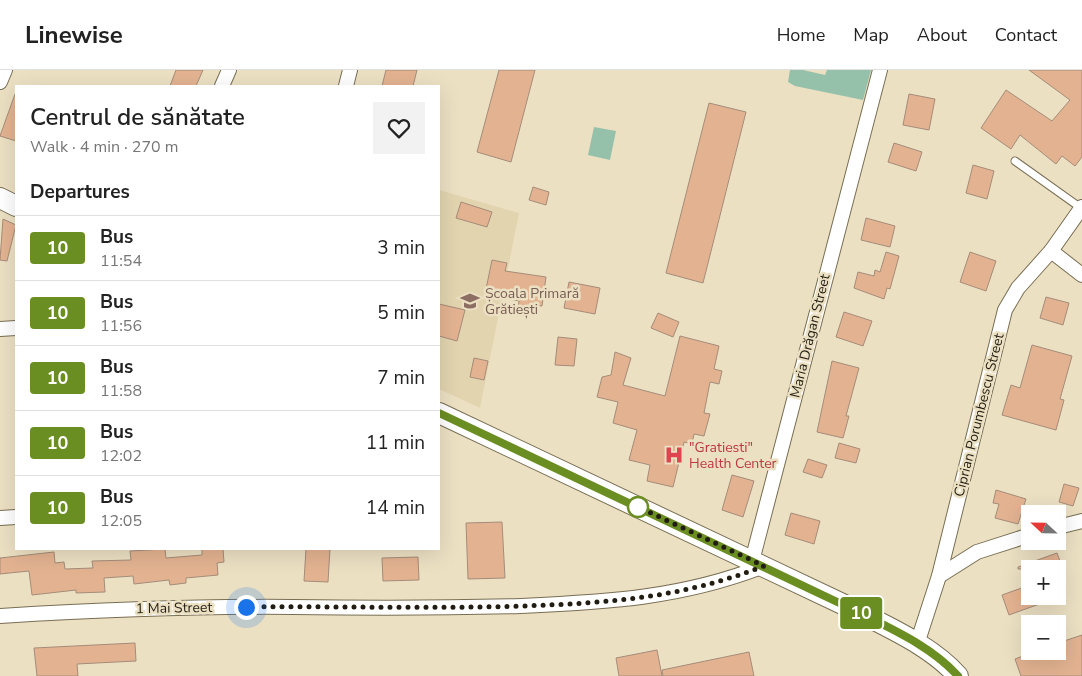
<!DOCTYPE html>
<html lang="en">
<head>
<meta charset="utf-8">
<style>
	body { margin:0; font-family:"Nunito Sans",sans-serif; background:#f2f2f2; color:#222; height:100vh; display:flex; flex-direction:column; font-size:19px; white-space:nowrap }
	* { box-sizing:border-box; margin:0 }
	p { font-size:16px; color:#767676 }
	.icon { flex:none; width:28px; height:28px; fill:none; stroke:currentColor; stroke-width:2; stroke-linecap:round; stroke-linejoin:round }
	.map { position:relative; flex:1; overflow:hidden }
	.side { position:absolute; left:15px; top:15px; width:425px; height:465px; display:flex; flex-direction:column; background:#fff; border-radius:0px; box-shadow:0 5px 20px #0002 }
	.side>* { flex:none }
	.badge { padding:0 10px; border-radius:4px; font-size:18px; line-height:32px }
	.needle { width:32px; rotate:292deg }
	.tools { position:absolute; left:1021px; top:435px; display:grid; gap:10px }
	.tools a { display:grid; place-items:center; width:45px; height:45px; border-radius:0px; background:#fff; box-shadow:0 5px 20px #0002; font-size:25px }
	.you { position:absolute; width:25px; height:25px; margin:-12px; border:4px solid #fff; border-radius:50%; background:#1a73e8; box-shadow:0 0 0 8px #1a73e833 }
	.map>.badge { position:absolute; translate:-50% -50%; box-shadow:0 0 0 2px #fff }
	h2 { padding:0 15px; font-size:19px; line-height:45px }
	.round { display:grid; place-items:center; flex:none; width:52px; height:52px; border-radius:0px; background:#f2f2f2 }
	.overview { display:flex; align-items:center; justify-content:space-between; height:85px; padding:0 15px }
	h1 { font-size:24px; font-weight:600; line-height:38px }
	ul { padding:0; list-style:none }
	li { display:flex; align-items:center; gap:15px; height:65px; padding:0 15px; border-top:1px solid #e0e0e0 }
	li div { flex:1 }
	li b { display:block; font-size:19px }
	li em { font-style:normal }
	li .badge { min-width:55px; font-weight:700; text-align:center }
	header { display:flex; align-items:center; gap:30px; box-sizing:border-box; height:70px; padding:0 25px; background:#fff; border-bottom:1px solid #e0e0e0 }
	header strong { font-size:24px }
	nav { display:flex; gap:28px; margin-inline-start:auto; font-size:18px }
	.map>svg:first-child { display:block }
</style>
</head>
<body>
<header>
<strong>Linewise</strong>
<nav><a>Home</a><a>Map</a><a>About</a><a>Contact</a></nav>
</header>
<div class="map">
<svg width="1082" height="606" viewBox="0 0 1082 606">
	<rect width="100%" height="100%" fill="#ece0c3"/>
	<path fill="#e2d4af" d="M439 120 519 143 480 338 439 319Z"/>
	<g fill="#95c0aa">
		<path d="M790 0H803L825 5 827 0H871L863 30 795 16 788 12Z"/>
		<path d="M594 57 616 61 610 90 588 85Z"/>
	</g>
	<g fill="#e3b391" stroke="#a58c79">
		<path d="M176 0H203L196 16H170Z"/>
		<path d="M386 0H417L413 16H382Z"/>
		<path d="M499 0H535L511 92 477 82Z"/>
		<path d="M1029 0H1082V87L1075 96 1062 86 1056 94 1020 65 1011 79 981 58 1006 20 1052 51 1070 30Z"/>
		<path d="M15 24H16V71L0 66Z"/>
		<path d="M909 24 935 29 929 60 903 55Z"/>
		<path d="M709 33 746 42 703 213 666 203Z"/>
		<path d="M894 73 922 82 916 101 888 92Z"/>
		<path d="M973 95 994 101 987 129 966 123Z"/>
		<path d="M533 117 549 122 546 135 529 130Z"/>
		<path d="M461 132 492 142 487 157 456 148Z"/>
		<path d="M866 148 895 156 890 177 861 170Z"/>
		<path d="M3 149 16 155 7 191 0 190Z"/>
		<path d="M886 182 899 186 890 219 887 218 884 229 854 218 858 202 874 206 875 200 880 202Z"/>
		<path d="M970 182 996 191 986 221 960 212Z"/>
		<path d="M492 190 507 193 505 201 546 207 542 236 532 235 531 241 518 240 519 231 485 224Z"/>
		<path d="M569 212 600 218 595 244 564 238Z"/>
		<path d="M1046 227 1069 233 1063 255 1040 248Z"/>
		<path d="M439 234 465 240 457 271 439 266Z"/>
		<path d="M844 242 872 251 863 276 836 267Z"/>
		<path d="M658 243 679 252 673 267 651 258Z"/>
		<path d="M680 266 719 276 714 299 722 301 719 314 710 312 704 343 710 344 704 366 694 364 692 374 684 372 673 417 647 411 650 395 629 390 637 360 613 353 618 332 597 327 602 307 611 305 615 282 631 288 623 315 665 326Z"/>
		<path d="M558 267 577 269 574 296 555 295Z"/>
		<path d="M1032 275 1072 286 1060 329 1064 330 1056 360 1002 345 1011 315 1020 318Z"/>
		<path d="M474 288 488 291 484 310 470 307Z"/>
		<path d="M832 291 859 298 846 346H849L843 368 817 362Z"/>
		<path d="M839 373 860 379 856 393 835 388Z"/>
		<path d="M808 389 827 395 822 408 803 402Z"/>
		<path d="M732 405 754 411 743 447 722 440Z"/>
		<path d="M1064 414 1079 418 1073 436 1059 432Z"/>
		<path d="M996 420 1026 429 1018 454 995 448 999 434 993 433Z"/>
		<path d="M791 443 820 451 814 474 785 465Z"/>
		<path d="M502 452 505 508 468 509 466 453Z"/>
		<path d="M165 479 166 488 202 485V479H223L224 492 217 493 218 505 186 508V513L170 515 169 510 134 514 133 506 104 508 105 522 76 523V520L32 525 29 501 0 504V488L54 482 55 493 64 492 65 499 93 498 92 491 131 490 130 481Z"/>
		<path d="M306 479H330L328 512 304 511Z"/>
		<path d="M1057 483 1063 499H1018V497Z"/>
		<path d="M418 487 419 510 383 511 382 488Z"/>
		<path d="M1030 515V526H1056V528L1009 545 1002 525Z"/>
		<path d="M1082 565V606H1021L1015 589 1036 581H1055L1058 589V581H1061L1058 573Z"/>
		<path d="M135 573 136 591 77 594 78 606H37L34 578Z"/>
		<path d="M657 580 662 606H619L616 588Z"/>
		<path d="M749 582 754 606H663L662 600Z"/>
	</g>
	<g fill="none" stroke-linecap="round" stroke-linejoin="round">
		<g stroke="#786e53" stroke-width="9">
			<path id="lane" d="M1015 91 1081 138"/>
		</g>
		<g stroke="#786e53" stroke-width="16">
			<g id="street">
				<path d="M0 12 5 0"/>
				<path d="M222 16 229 0"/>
				<path d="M346 16 350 0"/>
				<path d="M1051 181 1082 205"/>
				<path d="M0 259 16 258"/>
				<path d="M0 448 16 447"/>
				<path d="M1058 457 1082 451"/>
				<path d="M752 491 880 0"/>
				<path d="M939 506 977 482 1030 465"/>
				<path d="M0 546C98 540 195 536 293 537 369 538 445 538 521 536 608 532 682 528 764 496"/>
				<path d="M917 574 939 506 1005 240 1018 218 1051 181 1082 137"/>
			</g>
		</g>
		<g stroke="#786e53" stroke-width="22">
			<g id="secondary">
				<path d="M0 128 16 136"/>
				<path d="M439 343 853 539C889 558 930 575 958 606"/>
			</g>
		</g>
		<use href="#lane" stroke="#fff" stroke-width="7"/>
		<use href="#street" stroke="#fff" stroke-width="14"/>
		<use href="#secondary" stroke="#fff" stroke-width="20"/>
	</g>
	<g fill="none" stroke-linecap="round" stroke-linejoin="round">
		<g stroke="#fff" stroke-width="11">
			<path id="line" d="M439 343 852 539C889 558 930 575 958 606"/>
		</g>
		<use href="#line" stroke="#6b8e23" stroke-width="8"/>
		<path stroke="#211d12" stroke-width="5" stroke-dasharray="0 9" d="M246 537C338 536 430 539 522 536 609 533 682 528 764 496L634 435 638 437"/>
	</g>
	<defs>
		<g id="school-bare" transform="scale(1.5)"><path d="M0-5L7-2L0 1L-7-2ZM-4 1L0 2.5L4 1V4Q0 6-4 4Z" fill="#8d6e63" stroke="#ece0c3" stroke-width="2.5" paint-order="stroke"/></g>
		<g id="hospital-bare" transform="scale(1.5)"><path d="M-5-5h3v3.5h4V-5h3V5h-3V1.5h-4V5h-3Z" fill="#e0444e" stroke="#ece0c3" stroke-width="2.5" paint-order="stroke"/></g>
	</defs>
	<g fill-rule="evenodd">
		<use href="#school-bare" x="470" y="231"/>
		<use href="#hospital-bare" x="674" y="385"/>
	</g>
	<circle fill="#fff" stroke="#6b8e23" stroke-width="2.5" cx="638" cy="437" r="10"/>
	<g text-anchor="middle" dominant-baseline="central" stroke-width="5" stroke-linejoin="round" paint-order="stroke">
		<g font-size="14" fill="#785e54" stroke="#ece0c3" text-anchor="start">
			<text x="485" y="223">Școala Primară<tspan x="485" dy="16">Grătiești</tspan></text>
		</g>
		<g font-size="14" fill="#211d12" stroke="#ece0c3">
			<text transform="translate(810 266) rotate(-76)">Maria Drăgan Street</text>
			<text transform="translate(979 345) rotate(-76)">Ciprian Porumbescu Street</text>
			<text transform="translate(174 538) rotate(-1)">1 Mai Street</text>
		</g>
		<g font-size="14" fill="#be3a42" stroke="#ece0c3" text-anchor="start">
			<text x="689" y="377">"Gratiesti"<tspan x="689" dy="16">Health Center</tspan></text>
		</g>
	</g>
</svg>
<div class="tools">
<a><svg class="needle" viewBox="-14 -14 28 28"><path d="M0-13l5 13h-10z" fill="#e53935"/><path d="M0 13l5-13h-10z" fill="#767676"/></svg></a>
<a>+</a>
<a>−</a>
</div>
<div class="you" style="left:246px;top:537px"></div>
<b class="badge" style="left:861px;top:543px;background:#6b8e23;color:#fff">10</b>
<section class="side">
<div class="overview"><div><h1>Centrul de sănătate</h1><p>Walk · 4 min · 270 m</p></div><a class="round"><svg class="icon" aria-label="heart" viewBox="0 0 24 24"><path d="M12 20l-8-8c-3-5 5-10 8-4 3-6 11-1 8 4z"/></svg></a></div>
<h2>Departures</h2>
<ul>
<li><span class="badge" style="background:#6b8e23;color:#fff">10</span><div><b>Bus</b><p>11:54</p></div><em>3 min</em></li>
<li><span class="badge" style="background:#6b8e23;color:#fff">10</span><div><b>Bus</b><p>11:56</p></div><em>5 min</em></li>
<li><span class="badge" style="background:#6b8e23;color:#fff">10</span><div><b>Bus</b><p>11:58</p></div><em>7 min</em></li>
<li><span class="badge" style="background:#6b8e23;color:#fff">10</span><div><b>Bus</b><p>12:02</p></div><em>11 min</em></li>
<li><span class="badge" style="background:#6b8e23;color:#fff">10</span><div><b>Bus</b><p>12:05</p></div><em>14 min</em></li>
</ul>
</section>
</div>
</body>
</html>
